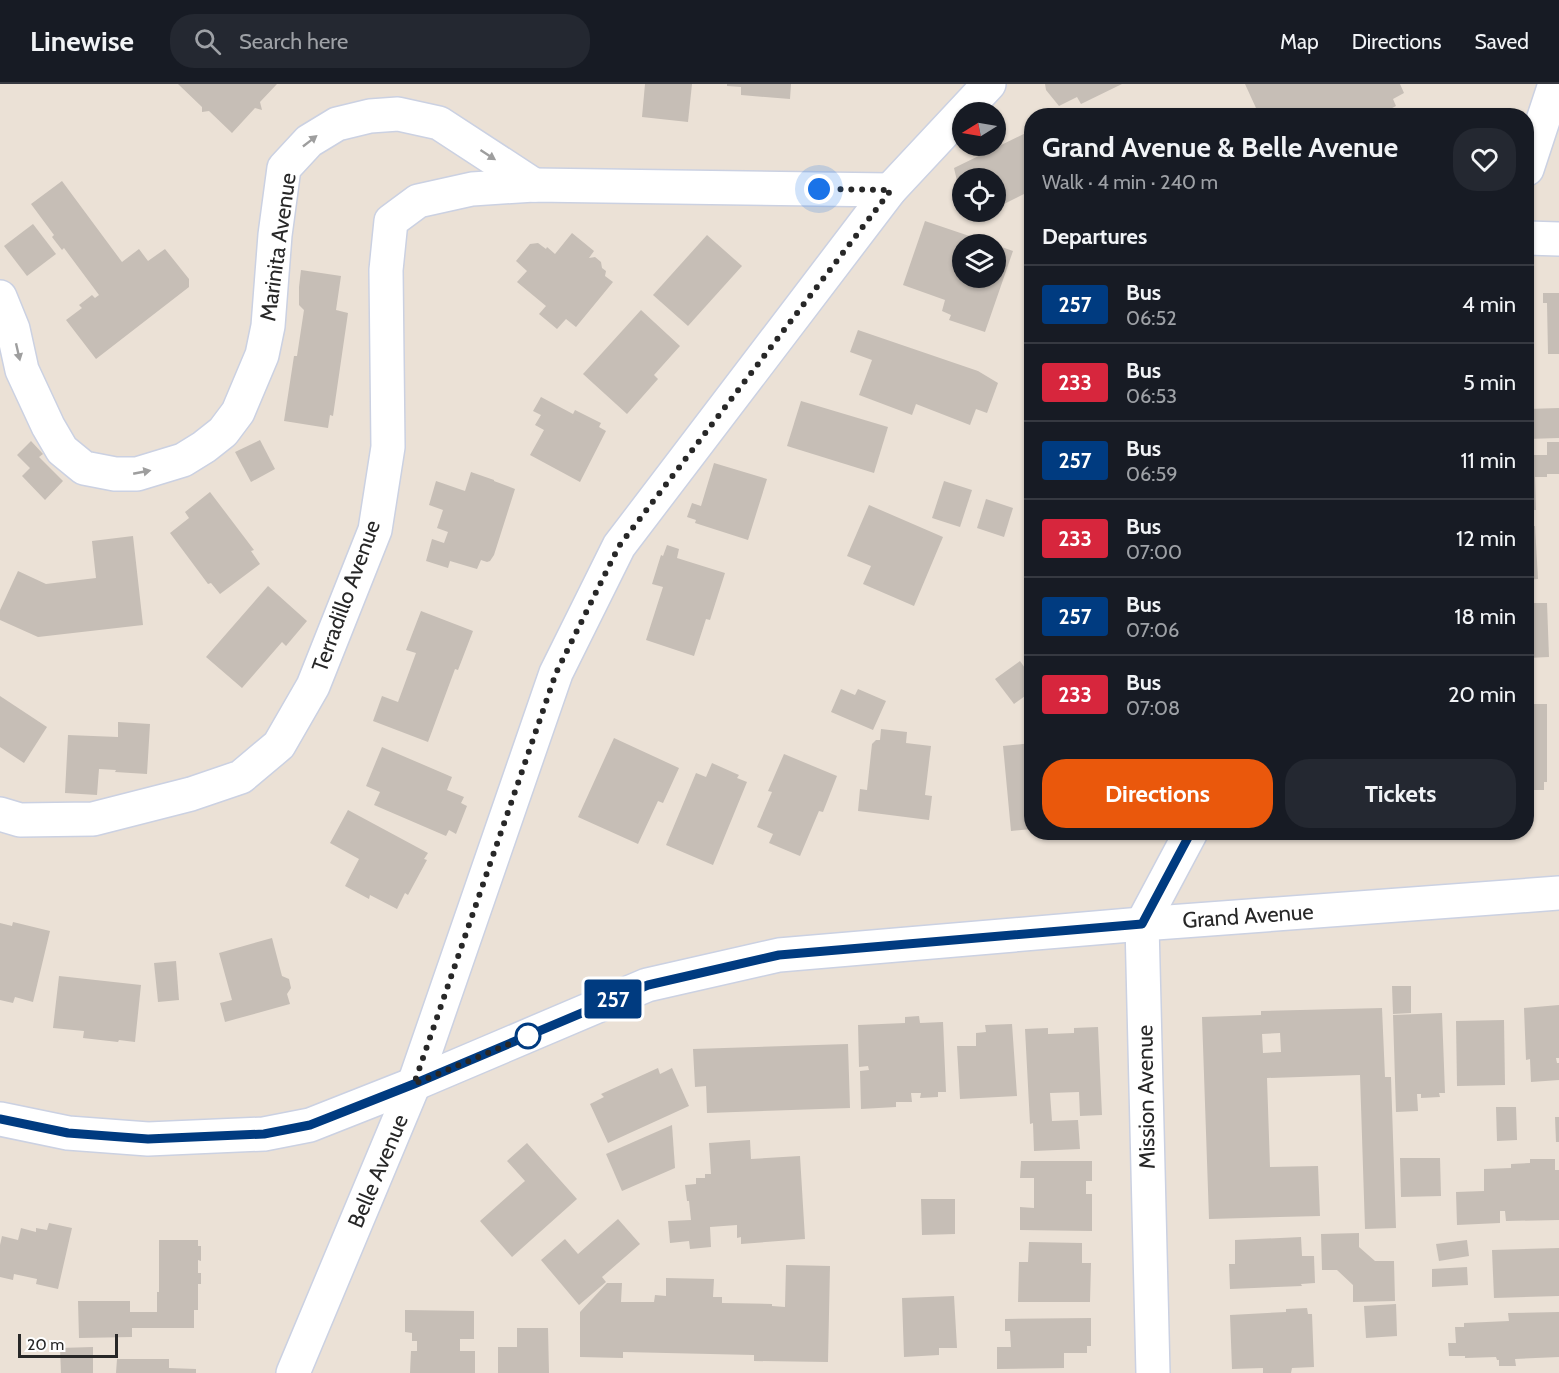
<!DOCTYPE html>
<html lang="en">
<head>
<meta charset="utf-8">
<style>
	body { margin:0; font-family:Cabin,sans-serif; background:#242831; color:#f1f3f6; height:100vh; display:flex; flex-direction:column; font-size:22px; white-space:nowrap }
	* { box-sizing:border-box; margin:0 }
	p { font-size:20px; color:#9ea1a6 }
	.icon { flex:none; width:33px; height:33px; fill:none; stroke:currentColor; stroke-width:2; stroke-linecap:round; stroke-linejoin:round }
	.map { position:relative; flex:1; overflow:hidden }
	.drawer { position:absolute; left:1024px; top:24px; width:510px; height:732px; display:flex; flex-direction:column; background:#171b24; border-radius:24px; box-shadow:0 2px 4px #0004 }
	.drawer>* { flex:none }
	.badge { padding:0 12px; border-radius:4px; font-size:21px; line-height:39px }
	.needle { width:39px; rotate:259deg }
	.tools { position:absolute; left:952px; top:18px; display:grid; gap:12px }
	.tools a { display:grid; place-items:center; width:54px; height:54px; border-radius:50%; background:#171b24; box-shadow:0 2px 4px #0004; font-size:30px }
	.scale { position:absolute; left:18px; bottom:15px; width:100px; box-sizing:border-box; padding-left:6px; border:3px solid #272727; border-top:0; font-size:16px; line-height:21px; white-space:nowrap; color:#272727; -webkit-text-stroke:4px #fff; paint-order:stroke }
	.you { position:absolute; width:30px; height:30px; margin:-15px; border:4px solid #fff; border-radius:50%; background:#1a73e8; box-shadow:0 0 0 9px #1a73e833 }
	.map>.badge { position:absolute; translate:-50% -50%; box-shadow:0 0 0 3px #fff }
	h2 { padding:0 18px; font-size:22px; line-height:54px }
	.round { display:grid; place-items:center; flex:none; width:63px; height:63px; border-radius:24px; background:#242831 }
	.summary { display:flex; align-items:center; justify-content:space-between; height:102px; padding:0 18px }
	h1 { font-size:28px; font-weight:800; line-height:45px }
	.primary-button { display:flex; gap:12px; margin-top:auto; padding:12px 18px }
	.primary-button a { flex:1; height:69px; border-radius:24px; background:#ea580c; color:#fff; font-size:24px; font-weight:800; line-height:69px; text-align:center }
	.primary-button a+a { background:#242831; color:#f1f3f6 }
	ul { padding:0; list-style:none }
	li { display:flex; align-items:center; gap:18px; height:78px; padding:0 18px; border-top:2px solid #363941 }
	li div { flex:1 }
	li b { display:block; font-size:22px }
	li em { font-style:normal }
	li .badge { min-width:66px; font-weight:700; text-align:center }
	header { display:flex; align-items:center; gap:36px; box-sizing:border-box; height:84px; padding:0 30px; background:#171b24; border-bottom:2px solid #363941 }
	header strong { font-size:28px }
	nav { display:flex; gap:33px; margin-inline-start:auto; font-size:21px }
	.search { width:420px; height:54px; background:#242831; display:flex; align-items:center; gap:15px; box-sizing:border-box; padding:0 21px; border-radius:24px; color:#9ea1a6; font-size:22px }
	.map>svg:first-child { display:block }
</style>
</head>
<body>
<header>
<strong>Linewise</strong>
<div class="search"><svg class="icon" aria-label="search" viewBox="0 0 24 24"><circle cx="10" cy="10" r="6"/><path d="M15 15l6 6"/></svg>Search here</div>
<nav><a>Map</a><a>Directions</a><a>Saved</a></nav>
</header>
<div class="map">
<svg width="1559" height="1289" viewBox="0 0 1559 1289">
	<rect width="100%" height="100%" fill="#ebe1d6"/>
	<g fill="#c6beb6" fill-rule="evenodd">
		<path d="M178 0H277L260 18 262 26 255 24 232 49 209 27 202 28V23Z"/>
		<path d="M645 0H692L688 38 642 33Z"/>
		<path d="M727 0H791L790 15 741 11V3L727 2Z"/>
		<path d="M1045 0H1122L1081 20 1077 13 1059 22 1046 6Z"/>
		<path d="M1245 0H1400L1404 9 1393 15 1396 22 1377 32H1241L1256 24Z"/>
		<path d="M1032 46V106L996 124V94H963V114L960 110 954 84Z"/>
		<path d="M62 97 122 178 139 165 148 177 165 165 189 195V203L96 275 66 236 82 224 79 221 92 211 95 214 99 211 64 164 62 166 52 153 54 151 31 120Z"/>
		<path d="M974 128H988L978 132Z"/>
		<path d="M925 137 993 160H963V194H996V161L1013 167 985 248 949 236 951 231 942 227 945 216 903 201Z"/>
		<path d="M33 140 56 170 27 192 4 162Z"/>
		<path d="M572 149 594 167 589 174 595 173 601 178 602 184 606 187 605 192 613 198 576 243 566 235 557 245 539 230 546 222 517 198 527 187 516 177 530 160 538 159 546 165 547 163 555 170Z"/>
		<path d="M707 151 742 182 688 242 653 211Z"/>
		<path d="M301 186 341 192 336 226 348 229 333 332 330 331 328 344 284 337 294 272H297L304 226 299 221V203Z"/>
		<path d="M1543 209H1559V270H1548L1547 219H1543Z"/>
		<path d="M641 226 680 262 654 291 658 295 627 330 583 290Z"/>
		<path d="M858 246 978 287 998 299 987 329 976 325 970 341 916 320 912 331 859 311 872 276 850 268Z"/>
		<path d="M541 313 573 330 575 326 601 339 599 343 606 347 580 398 530 371 544 346 535 341 541 331 533 327Z"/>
		<path d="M801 317 888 343 874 389 787 362Z"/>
		<path d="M1559 324V354L1527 355V325Z"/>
		<path d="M260 356 275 385 251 398 235 368Z"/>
		<path d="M31 357 43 370 39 373 63 397 45 416 22 392 30 384 17 371Z"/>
		<path d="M1547 358H1559V390H1547V393H1535L1536 426H1527V371H1547Z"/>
		<path d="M714 379 767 395 748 456 695 439 696 436 687 433 692 419 701 422Z"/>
		<path d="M471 388 494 396V397L515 405 494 471 490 477 487 478 481 476 477 485 450 477 448 484 426 477 432 455 444 459 448 448 437 444 443 426 429 421 436 397 465 407Z"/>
		<path d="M944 397 972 406 960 443 932 434Z"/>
		<path d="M210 408 254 466 251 467 260 480 220 510 211 499 208 500 170 449 189 434 185 428Z"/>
		<path d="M986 415 1013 424 1004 453 977 444Z"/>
		<path d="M869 421 943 453 914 522 863 500 871 482 847 472Z"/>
		<path d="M1527 442H1535L1538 495 1527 496Z"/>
		<path d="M133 452 143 541 38 553 0 536V526L18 487 46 500 96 494 92 457Z"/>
		<path d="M667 461 679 465 677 474 725 489 710 536 706 535 694 572 646 556 663 503 652 500 661 471 663 472Z"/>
		<path d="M268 502 307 537 286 562 282 558 242 604 206 573Z"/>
		<path d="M1527 519H1547L1549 573 1527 574Z"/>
		<path d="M421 527 473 547 458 586 455 585 428 658 373 637 382 612 398 618 416 569 406 566Z"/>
		<path d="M1020 577 1032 594V607L1014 620 995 595Z"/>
		<path d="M841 605 855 611 858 605 886 617 873 646 831 628Z"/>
		<path d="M0 612 47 643 24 679 0 663Z"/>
		<path d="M1527 620H1547V698H1544V706H1530L1529 709H1527Z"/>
		<path d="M118 638 150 640 147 690 115 688 116 686 99 685 97 711 65 709 68 651 118 653Z"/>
		<path d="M881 645 907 648 906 659 931 662 925 711 932 712 929 736 858 727 860 705 867 706 872 660 876 656H880Z"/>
		<path d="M614 654 679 684 663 719 658 717 638 760 578 733Z"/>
		<path d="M1032 659V745L1011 747 1003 662Z"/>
		<path d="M382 663 452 693 447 706 464 713 461 719 467 722 456 750 449 746 446 752 374 721 380 708 366 702Z"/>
		<path d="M784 670 837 692 823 728 819 727 800 772 769 759 773 750 757 743 772 708 768 707Z"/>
		<path d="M712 679 739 691 737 694 747 698 713 781 666 761 696 689 706 693Z"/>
		<path d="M348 726 428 769 424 775 427 776 408 811 405 809 397 825 370 811 369 815 345 802 359 775 330 759Z"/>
		<path d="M13 838 50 847 33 918 15 913 13 919 0 916V839L12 842Z"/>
		<path d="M272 854 282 892 289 895 291 904 287 910 290 920 225 938 220 919 232 916 219 869Z"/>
		<path d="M176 877 179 916 158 918 154 879Z"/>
		<path d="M59 892 141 901 135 958 119 956 118 958 83 954 84 947 53 944Z"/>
		<path d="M1392 902H1411V929L1393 930Z"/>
		<path d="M1559 921V974H1556L1557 979H1559V996L1531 998 1530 975 1526 976 1524 924Z"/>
		<path d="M1382 924 1385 993H1391L1396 1144 1365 1145 1360 991 1267 994 1270 1083 1318 1082 1320 1132 1209 1135 1202 933 1261 931V927ZM1280 949 1281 968 1263 969 1262 950Z"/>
		<path d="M1442 929 1445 1009H1439L1440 1013 1421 1014V1010H1417L1418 1027 1396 1028 1393 931Z"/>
		<path d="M919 932 920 939 943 938 946 1008H938V1013L920 1014 921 1009H911L912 1018H896V1023L861 1025 860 987 869 986 868 982 859 983 858 941 905 939V933Z"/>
		<path d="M1504 936 1505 1001 1457 1002 1456 937Z"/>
		<path d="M1012 940 1017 1012 960 1015 957 962H976V949L986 948 985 941Z"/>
		<path d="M1098 943 1102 1031 1080 1032 1079 1008 1050 1009 1052 1037 1078 1036 1080 1065 1034 1067 1033 1039 1030 1040 1025 945 1048 944V950L1074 949V944Z"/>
		<path d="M848 960 850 1024 707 1029 706 1002 695 1003 693 965Z"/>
		<path d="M658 984 660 990 672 984 689 1022 608 1059 590 1020 604 1013 601 1010Z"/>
		<path d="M1496 1023H1516L1517 1056 1497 1057Z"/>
		<path d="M1555 1033H1559V1058H1556Z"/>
		<path d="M672 1041 675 1084 622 1107 606 1070Z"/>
		<path d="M750 1056 751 1075 800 1072 805 1155 741 1160V1153L737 1154V1141L710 1143 711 1163 690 1165 689 1157 670 1159 668 1137 691 1136 689 1117H687L685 1101 696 1100V1094H705V1090H711L709 1059Z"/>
		<path d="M527 1059 577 1115 512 1173 480 1137 525 1097 507 1077Z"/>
		<path d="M1400 1074H1440L1441 1112 1401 1113Z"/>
		<path d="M1530 1075H1555V1086H1559V1136L1506 1137 1505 1127H1500V1139L1457 1141 1456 1108 1484 1107V1085L1511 1084V1080L1530 1079Z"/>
		<path d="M1021 1077H1092V1097H1086V1110H1092V1147L1020 1146V1123L1034 1124V1094H1020Z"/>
		<path d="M921 1115H955V1150L922 1151Z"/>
		<path d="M618 1135 640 1160 602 1193 606 1198 579 1221 541 1176 565 1155 578 1170Z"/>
		<path d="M49 1139 72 1144 58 1205 36 1200 37 1195 14 1190 13 1196 0 1193V1161L2 1152 18 1156 21 1144 36 1148V1144L47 1146Z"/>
		<path d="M1359 1149V1163L1375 1177H1394L1395 1217 1353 1218V1201L1337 1186H1322L1321 1150Z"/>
		<path d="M1301 1153 1302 1172H1314L1315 1199 1301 1200 1302 1202 1230 1205 1229 1180H1235V1156Z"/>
		<path d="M159 1156H198V1162H201V1177L198 1176V1189H201V1200H198V1226H194V1244H132V1253L79 1254 78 1217H130V1228H157V1208H159Z"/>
		<path d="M1467 1156 1469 1172 1439 1177 1436 1160Z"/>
		<path d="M1029 1158 1082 1159V1179H1091L1090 1218H1018L1019 1178H1028Z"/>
		<path d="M1559 1164V1212L1494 1214 1492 1166Z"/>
		<path d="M786 1181 830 1182 828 1278 754 1277V1271L623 1268V1274L580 1273V1228L607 1199H622L621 1218H654L655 1211 666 1212V1194L714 1195 713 1213H722V1219L772 1220V1222L785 1223Z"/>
		<path d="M1467 1183 1468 1201 1432 1203V1185Z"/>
		<path d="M954 1212 957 1264H939V1271L904 1273 902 1214Z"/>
		<path d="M1396 1220 1397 1252 1366 1254 1364 1222Z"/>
		<path d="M1307 1224 1308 1230H1312L1314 1283 1292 1284 1291 1289H1263V1284L1232 1285 1230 1231 1286 1228V1225Z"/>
		<path d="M405 1226 474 1227V1255H460V1267H475V1289H410L411 1267H417V1257H412V1249L405 1248Z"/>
		<path d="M1559 1228V1273L1515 1275 1516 1282H1499V1276H1497L1496 1273 1465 1274V1272H1449L1448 1259H1456L1455 1243H1464V1239L1509 1237 1508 1229Z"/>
		<path d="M1091 1234V1262H1087V1269H1064V1284L997 1285V1263H1011L1010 1247H1005V1235Z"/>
		<path d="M517 1244H548L549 1289H498V1263H517Z"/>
		<path d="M93 1263V1289H61L60 1264Z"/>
		<path d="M117 1275H169V1284L196 1285V1289H116Z"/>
	</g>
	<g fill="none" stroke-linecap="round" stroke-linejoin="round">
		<g stroke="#cbd1e2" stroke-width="36">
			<g id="minor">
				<path d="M1527 85 1555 0"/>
				<path d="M1527 154 1559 155"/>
				<path d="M0 213 13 245 22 286 48 342 62 366 84 384 115 390H137L183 376 204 363 223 348 238 328 262 271 268 242 275 151 284 84 309 57 337 40 370 32 398 30 439 39 534 101"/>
				<path d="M0 730 20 736 93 735 191 710 241 693 279 661 313 602 375 446 388 363 386 186 391 137 418 117 472 105 534 101 890 106"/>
				<path d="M0 1035 68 1049 148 1055 264 1050 310 1041 414 1000 647 901 779 871 1142 840 1559 809"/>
				<path d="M293 1289 414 1000 556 589 619 462 890 106 989 0"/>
				<path d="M1153 1289 1142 840 1191 748"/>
			</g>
		</g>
		<use href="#minor" stroke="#fff" stroke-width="33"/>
	</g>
	<defs><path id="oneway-solid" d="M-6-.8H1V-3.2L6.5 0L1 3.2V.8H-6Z" transform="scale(1.5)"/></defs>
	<g fill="#9e9e9e">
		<use href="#oneway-solid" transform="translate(310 57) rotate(-38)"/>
		<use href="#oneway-solid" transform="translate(488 71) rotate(33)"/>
		<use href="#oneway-solid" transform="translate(18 268) rotate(77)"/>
		<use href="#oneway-solid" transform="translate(142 388) rotate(-11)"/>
	</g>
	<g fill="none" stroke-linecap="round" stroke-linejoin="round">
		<g stroke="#fff" stroke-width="14">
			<path id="line" d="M0 1035 68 1049 148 1055 264 1050 310 1041 414 1000 648 901 779 871 1142 840 1191 748"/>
		</g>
		<use href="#line" stroke="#003b80" stroke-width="9"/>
		<path stroke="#272727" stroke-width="6" stroke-dasharray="0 10.8" d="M528 952 414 1000 556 589 619 462 891 106 819 105"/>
	</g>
	<circle fill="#fff" stroke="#003b80" stroke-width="3" cx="528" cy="952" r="12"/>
	<g text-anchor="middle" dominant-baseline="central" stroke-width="5" stroke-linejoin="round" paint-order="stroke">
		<g font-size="22" fill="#272727" stroke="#fff">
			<text transform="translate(278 163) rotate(-82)">Marinita Avenue</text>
			<text transform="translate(346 512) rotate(-70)">Terradillo Avenue</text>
			<text transform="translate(1248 832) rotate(-4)">Grand Avenue</text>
			<text transform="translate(1146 1013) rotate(-91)">Mission Avenue</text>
			<text transform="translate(378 1087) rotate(-67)">Belle Avenue</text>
		</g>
	</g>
</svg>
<div class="tools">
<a><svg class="needle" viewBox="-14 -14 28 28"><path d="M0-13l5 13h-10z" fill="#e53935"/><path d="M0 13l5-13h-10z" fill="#9ea1a6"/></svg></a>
<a><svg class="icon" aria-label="locate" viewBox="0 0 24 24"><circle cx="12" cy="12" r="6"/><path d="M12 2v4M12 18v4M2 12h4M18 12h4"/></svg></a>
<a><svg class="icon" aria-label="layers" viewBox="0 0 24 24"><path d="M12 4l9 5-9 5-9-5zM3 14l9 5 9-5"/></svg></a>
</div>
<div class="scale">20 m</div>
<div class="you" style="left:819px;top:105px"></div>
<b class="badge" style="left:613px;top:915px;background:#003b80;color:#fff">257</b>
<section class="drawer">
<div class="summary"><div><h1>Grand Avenue &amp; Belle Avenue</h1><p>Walk · 4 min · 240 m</p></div><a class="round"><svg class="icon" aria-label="heart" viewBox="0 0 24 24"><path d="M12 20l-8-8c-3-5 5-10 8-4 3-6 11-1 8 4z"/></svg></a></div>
<h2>Departures</h2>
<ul>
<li><span class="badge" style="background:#003b80;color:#fff">257</span><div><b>Bus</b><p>06:52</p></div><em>4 min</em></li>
<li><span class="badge" style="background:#d7263d;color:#fff">233</span><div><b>Bus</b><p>06:53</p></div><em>5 min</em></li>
<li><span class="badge" style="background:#003b80;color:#fff">257</span><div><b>Bus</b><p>06:59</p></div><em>11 min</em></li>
<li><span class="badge" style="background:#d7263d;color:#fff">233</span><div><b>Bus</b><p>07:00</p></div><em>12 min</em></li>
<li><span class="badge" style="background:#003b80;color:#fff">257</span><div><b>Bus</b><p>07:06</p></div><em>18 min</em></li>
<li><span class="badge" style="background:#d7263d;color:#fff">233</span><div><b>Bus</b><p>07:08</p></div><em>20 min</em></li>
</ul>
<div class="primary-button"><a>Directions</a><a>Tickets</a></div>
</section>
</div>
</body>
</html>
